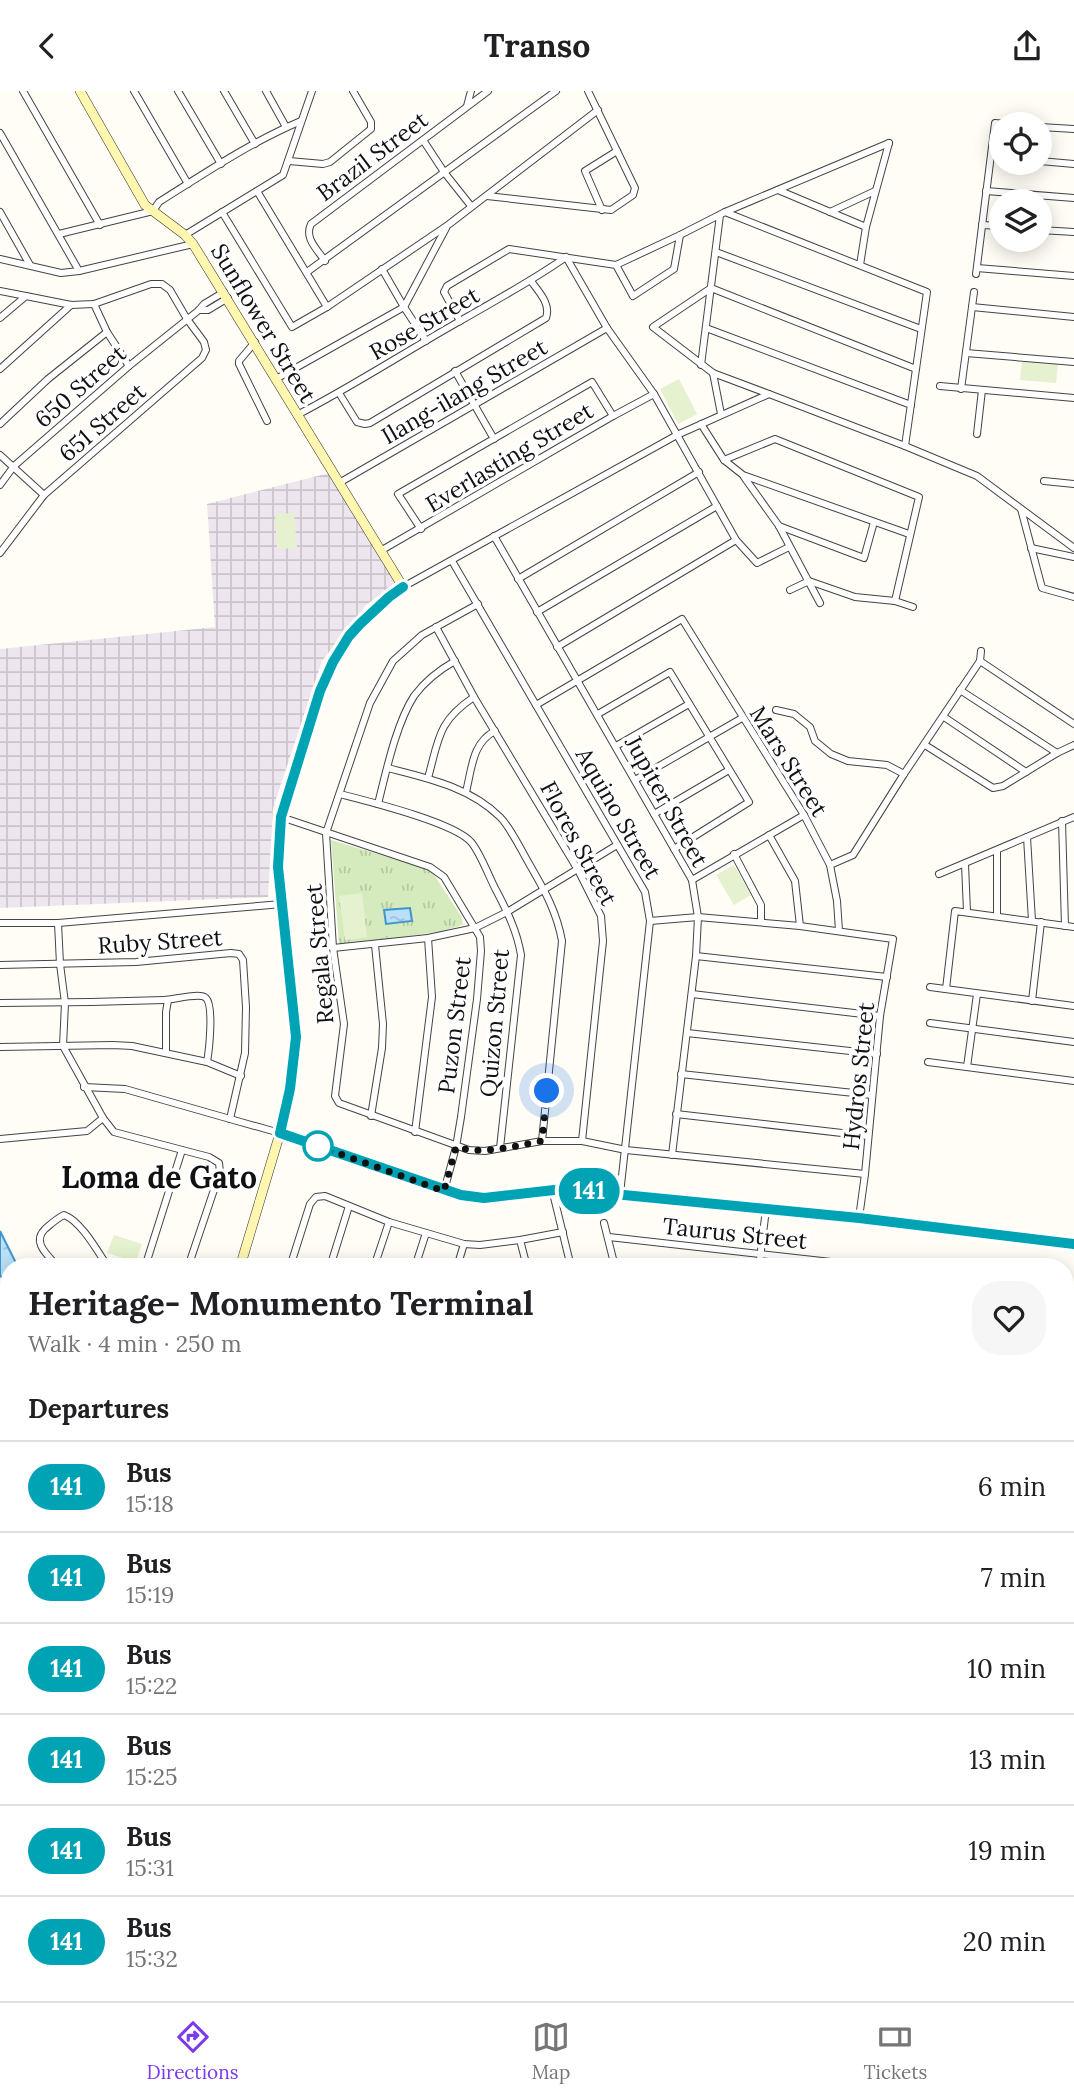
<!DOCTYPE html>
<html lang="en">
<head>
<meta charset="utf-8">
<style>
	body { margin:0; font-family:Lora,serif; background:#f6f6f6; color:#202124; height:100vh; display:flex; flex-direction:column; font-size:26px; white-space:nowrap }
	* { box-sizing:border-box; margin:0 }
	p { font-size:23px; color:#757577 }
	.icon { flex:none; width:38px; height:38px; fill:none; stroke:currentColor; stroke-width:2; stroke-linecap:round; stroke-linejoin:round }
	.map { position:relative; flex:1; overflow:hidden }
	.side { position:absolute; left:0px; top:1167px; width:1074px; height:744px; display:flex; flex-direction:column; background:#fff; border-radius:28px 28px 0 0; box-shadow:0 4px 18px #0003 }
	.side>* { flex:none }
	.badge { padding:0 14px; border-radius:23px; font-size:24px; line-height:46px }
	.buttons { position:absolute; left:989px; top:21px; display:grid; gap:14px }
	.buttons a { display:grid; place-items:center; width:63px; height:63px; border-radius:50%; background:#fff; box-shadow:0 4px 18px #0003; font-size:35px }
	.you { position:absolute; width:35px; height:35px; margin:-18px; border:5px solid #fff; border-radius:50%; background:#1a73e8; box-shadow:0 0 0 10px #1a73e833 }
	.map>.badge { position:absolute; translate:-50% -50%; box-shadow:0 0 0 4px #fff }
	h2 { padding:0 28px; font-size:26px; line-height:63px }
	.round { display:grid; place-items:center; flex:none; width:74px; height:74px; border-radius:28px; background:#f6f6f6 }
	.headline { display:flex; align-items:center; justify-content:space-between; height:119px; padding:0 28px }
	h1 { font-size:33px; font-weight:700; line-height:52px }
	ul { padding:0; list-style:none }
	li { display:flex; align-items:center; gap:21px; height:91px; padding:0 28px; border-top:2px solid #e0e0e0 }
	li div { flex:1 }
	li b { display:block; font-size:26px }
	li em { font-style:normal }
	li .badge { min-width:77px; font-weight:700; text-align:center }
	header { display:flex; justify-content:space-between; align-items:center; height:91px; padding:0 28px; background:#fff; font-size:32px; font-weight:700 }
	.tab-bar { display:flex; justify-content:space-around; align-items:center; height:98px; border-top:2px solid #e0e0e0; background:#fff; font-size:19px; color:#757577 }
	.tab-bar a { display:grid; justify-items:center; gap:4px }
	.tab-bar .on { color:#7c3aed }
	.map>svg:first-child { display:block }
</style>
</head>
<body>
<header><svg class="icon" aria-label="back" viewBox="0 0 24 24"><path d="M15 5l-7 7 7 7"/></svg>Transo<svg class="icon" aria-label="share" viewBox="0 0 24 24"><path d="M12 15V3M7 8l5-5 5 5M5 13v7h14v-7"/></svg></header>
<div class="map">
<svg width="1074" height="1910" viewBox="0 0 1074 1910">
	<defs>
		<pattern id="industrial-grid" width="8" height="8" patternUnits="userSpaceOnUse" patternTransform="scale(1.75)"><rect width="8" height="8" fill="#eee6ef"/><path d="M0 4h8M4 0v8" fill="none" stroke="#cbc4cc"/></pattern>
		<pattern id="forest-crowns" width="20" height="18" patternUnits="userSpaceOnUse" patternTransform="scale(1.75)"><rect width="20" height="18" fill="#b9dc9c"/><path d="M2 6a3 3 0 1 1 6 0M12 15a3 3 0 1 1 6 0" fill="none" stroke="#9ebc85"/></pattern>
		<pattern id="park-tufts" width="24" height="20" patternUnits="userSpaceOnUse" patternTransform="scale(1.75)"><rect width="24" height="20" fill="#d5ebbd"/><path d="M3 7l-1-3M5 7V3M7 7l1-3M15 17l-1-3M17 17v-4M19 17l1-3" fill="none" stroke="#b6c8a1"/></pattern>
		<pattern id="water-ripples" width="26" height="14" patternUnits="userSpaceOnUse" patternTransform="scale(1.75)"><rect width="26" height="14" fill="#b9e0f7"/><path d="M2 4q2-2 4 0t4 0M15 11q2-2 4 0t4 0" fill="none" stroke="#9ebfd3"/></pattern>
	</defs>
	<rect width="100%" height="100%" fill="#fffdf5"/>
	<path fill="url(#industrial-grid)" d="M329 382 396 493 366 514 322 570 273 717 268 806 0 817V558L215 536 207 413Z"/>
	<rect fill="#d5ebbd" x="29" y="1902" width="298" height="8"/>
	<path fill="url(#forest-crowns)" d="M1066 1815 1074 1820V1910H951L956 1902H1066Z"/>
	<path fill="url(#park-tufts)" d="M331 749 431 779 461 825 463 833C451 843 360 850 339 853Z"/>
	<g fill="#e6f2cf">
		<path d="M1022 270 1058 273 1056 292 1020 289Z"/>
		<path d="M679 288 697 323 678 333 660 298Z"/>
		<path d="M294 422 297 457 277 458 275 423Z"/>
		<path d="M734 774 751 804 734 814 716 784Z"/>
		<path d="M362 802 367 846 345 849 339 805Z"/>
		<path d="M114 1144 142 1153 136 1171 107 1162Z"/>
	</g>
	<g fill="url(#water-ripples)" stroke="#3f96cf" stroke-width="2">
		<path d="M410 817 412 830 386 833 384 819Z"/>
		<path d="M0 1140 18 1176H9V1196L0 1184Z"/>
	</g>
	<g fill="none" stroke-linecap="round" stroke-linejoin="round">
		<path stroke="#b9e0f7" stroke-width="16" d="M1066 1725 1074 1726"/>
		<g stroke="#444" stroke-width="8">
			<g id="minor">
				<path d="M23 0 100 134"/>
				<path d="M134 0 188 93"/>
				<path d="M178 0 221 73"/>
				<path d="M224 0 255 53"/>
				<path d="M266 0 286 36"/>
				<path d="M467 15 471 0"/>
				<path d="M1040 36 1074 38"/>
				<path d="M0 42 79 180"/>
				<path d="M423 49 444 81 471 115"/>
				<path d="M289 70 323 73 330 71 371 38V31L353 0"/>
				<path d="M1040 70 1074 73"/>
				<path d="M778 99 866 136"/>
				<path d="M986 100 1074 107"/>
				<path d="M487 105 611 119 633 104 635 97 588 0"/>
				<path d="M602 119 585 80 617 60"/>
				<path d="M0 121 30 174"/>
				<path d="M222 121 292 236 327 216 257 100"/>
				<path d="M725 121 927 201 905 355"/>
				<path d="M830 121 875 100"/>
				<path d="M982 134 1001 135"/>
				<path d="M1040 139 1074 141"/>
				<path d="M59 143 153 120 159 111C205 82 251 51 301 30"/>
				<path d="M185 144 283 84 312 0"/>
				<path d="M680 144 725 121 889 52"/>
				<path d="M680 144 674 178 633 205 616 174Z"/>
				<path d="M716 161 921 238"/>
				<path d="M0 168 61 182 79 180 193 153"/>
				<path d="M325 170C317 158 304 147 311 133L488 0"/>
				<path d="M860 174 866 136 889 52"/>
				<path d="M977 177 1074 185"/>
				<path d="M382 178 404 216 426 250"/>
				<path d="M307 181 556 0"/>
				<path d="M976 183 995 32 1006 33"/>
				<path d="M0 200 26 205"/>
				<path d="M94 213 107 241 129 275"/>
				<path d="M327 216 448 134 598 19"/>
				<path d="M972 216 1074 226"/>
				<path d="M199 219H208L228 207"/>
				<path d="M0 227 26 205 71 214 94 213 151 193H162L170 199 187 228 204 251 206 259 202 267 44 404 0 462"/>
				<path d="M460 230 444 201 447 195 509 158 616 174"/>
				<path d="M706 237 911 314"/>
				<path d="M255 251 239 270V273L267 330"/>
				<path d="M966 262 1074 271"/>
				<path d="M701 274 720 124"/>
				<path d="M0 278 71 214"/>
				<path d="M455 280 494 348"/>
				<path d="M713 282 721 323"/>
				<path d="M276 288 404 216 446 137"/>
				<path d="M940 295 1074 307"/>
				<path d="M961 298 974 201"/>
				<path d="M339 302 357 331 365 333 370 332 546 227C551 213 539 201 531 190"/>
				<path d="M769 303 713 282 653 236 711 197 916 278"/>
				<path d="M297 324C353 295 405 261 460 230 496 209 532 190 566 166L607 237 654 303 736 449 757 472 789 456"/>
				<path d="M0 333 48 288 107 241"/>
				<path d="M701 333 724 369 743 384 909 443"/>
				<path d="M977 343 982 299"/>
				<path d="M0 364 44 404"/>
				<path d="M724 369 775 348 919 406 895 510"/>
				<path d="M744 386 779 435 820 512"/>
				<path d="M1044 390 1074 393"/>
				<path d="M339 392 607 237"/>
				<path d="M0 394 14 375 129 275 199 219 204 213 224 201"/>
				<path d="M1021 418 1042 497 1074 506"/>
				<path d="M779 435 864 467 874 431"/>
				<path d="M421 438 398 403 592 291 613 325"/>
				<path d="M494 445 692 789 698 826 696 865 672 1064"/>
				<path d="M1031 457 1074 466"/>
				<path d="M382 459 613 325 654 303"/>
				<path d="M452 470 645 801 650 830 620 1103"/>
				<path d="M518 488 699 381"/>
				<path d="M403 496 677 344 769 303 905 355 977 385 1074 457"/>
				<path d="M790 499 809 490 855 506 895 510 913 516"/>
				<path d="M478 513 422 544 393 570 370 612 326 742 333 857 344 933 335 1005 339 1012 469 1059 485 1060 542 1050H582L626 1059 865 1083"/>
				<path d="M537 521 717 415"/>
				<path d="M436 536 474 606 578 779 601 825 603 850 582 1050"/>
				<path d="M557 556 736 449"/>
				<path d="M980 570 1074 633"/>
				<path d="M960 599 1057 662"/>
				<path d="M536 614 682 528 804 724 830 774 837 810 839 840"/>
				<path d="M776 619 794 623 810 636 815 650 831 663 848 670 887 674 904 683"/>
				<path d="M598 623 670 581 749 711 674 758"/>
				<path d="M944 626 1026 681"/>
				<path d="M925 654 993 697 1003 695 1057 662 1074 654"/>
				<path d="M616 655 689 613"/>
				<path d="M388 677C427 687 470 696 500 726 511 737 522 761 531 776 545 800 557 822 562 850L542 1050"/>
				<path d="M428 687C439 647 438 630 474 606"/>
				<path d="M635 689 742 627"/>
				<path d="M466 701C472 677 472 652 495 640"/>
				<path d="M340 703C367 710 454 731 471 751 480 761 489 786 496 799 507 820 517 840 521 864L500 1057"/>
				<path d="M378 713C386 681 396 633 414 605 425 590 439 579 455 570"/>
				<path d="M654 723 729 679"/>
				<path d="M281 726 430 776 444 786 480 846 481 860 477 908 461 1026 456 1056 444 1100"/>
				<path d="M1062 730 1065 835"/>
				<path d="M769 744 795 790 800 835"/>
				<path d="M1027 746 1032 830"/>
				<path d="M997 760V825"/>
				<path d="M734 763 761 814V831"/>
				<path d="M965 773 967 821"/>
				<path d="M830 774 853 764 904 683 980 570 981 560"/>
				<path d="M939 783 1074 726"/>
				<path d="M692 789 804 724"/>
				<path d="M650 830 698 826 800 835 893 848 880 925 865 1083 859 1127"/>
				<path d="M0 832H58L282 813"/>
				<path d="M58 832 60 873 65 912 63 955 103 1027 114 1041 209 1066 219 1072 220 1081 188 1176"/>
				<path d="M333 857 428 847 475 837 507 821 617 754"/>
				<path d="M696 865 887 886"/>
				<path d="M0 874 136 871 231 862 239 863 243 869 246 916 245 962 230 1028"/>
				<path d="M930 896 1074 915"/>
				<path d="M946 898 955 820 1074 836"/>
				<path d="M692 903 880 925"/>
				<path d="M1032 910 1041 831"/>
				<path d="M0 912C55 912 109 911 164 909 173 909 200 901 206 907 214 915 209 960 207 971"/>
				<path d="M930 932 1074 951"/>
				<path d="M687 942 877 963"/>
				<path d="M0 956 113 954 132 955 207 971 241 985"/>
				<path d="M166 962V921L168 909"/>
				<path d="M928 971 1074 990"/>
				<path d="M967 976 977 903"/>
				<path d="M681 983 872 1004"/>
				<path d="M84 996 125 998 230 1028 280 1042 461 1104 484 1107 563 1098 859 1127 1074 1153"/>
				<path d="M676 1023 868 1045"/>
				<path d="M371 1025 382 957 383 933 375 854"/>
				<path d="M415 1041 432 906 428 847"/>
				<path d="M0 1048 87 1040 103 1027"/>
				<path d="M552 1098 571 1176"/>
				<path d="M604 1132 615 1176"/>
				<path d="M609 1146 858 1174"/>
				<path d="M520 1149 527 1176"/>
				<path d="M58 1176C49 1165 31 1152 45 1138 51 1133 56 1128 64 1124 81 1130 98 1161 108 1176"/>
				<path d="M145 1176 182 1059"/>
				<path d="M290 1176 310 1113 316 1106 325 1105 389 1131 464 1153 480 1154 520 1149 563 1141"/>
				<path d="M330 1176 349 1115"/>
				<path d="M374 1176 389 1131"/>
				<path d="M415 1176 426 1142"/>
				<path d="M457 1176 464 1153"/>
				<path d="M759 1176 766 1118"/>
				<path d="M1066 1754 1074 1756"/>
				<path d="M1066 1804 1074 1808"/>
				<path d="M359 1902V1910"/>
				<path d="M417 1902V1910"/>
				<path d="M534 1902V1910"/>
				<path d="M594 1902 595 1910"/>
				<path d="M643 1902 645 1910"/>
				<path d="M765 1902 787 1910"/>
				<path d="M687 1910 690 1902"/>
				<path d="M720 1910 723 1902"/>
				<path d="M751 1910 754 1902"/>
				<path d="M811 1910 813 1902"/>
				<path d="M844 1910 846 1902"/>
				<path d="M874 1910 884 1908 888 1910"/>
				<path d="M930 1910 935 1902"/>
			</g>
		</g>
		<g stroke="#333" stroke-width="10">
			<g id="secondary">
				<path d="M80 0 145 114 185 144 193 153 403 496 389 506 360 533 349 545 333 571 320 600 281 726 278 776 286 869 296 946 290 998 280 1042 240 1176"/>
				<path d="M0 1747 9 1750"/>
				<path d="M480 1902V1910"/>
			</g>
		</g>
		<use href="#minor" stroke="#fff" stroke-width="6"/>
		<use href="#secondary" stroke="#fff6b0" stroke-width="9"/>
	</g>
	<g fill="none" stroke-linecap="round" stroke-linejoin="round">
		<g stroke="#fff" stroke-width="16">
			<path id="line" d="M403 496 389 506 360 533 349 545 333 571 320 600 281 726 278 776 296 946 290 998 280 1042 461 1104 484 1107 563 1098 859 1127 1074 1153"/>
		</g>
		<use href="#line" stroke="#00a3b4" stroke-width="10"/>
		<path stroke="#111" stroke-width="7" stroke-dasharray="0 12.6" d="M318 1055 444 1100 456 1056C485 1064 513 1055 542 1050L547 1000"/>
	</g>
	<circle fill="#fff" stroke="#00a3b4" stroke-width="3.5" cx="318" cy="1055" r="14"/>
	<g text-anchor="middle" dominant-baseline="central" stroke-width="7" stroke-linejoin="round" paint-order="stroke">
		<g font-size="23" fill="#111" stroke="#fff">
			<text transform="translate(372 65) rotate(-37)">Brazil Street</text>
			<text transform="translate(264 232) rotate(59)">Sunflower Street</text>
			<text transform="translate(424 232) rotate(-30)">Rose Street</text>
			<text transform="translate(80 295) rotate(-41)">650 Street</text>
			<text transform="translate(464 300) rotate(-30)">Ilang-ilang Street</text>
			<text transform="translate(102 331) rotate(-41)">651 Street</text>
			<text transform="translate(509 366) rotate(-31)">Everlasting Street</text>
			<text transform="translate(789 670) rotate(58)">Mars Street</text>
			<text transform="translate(667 710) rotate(61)">Jupiter Street</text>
			<text transform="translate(619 722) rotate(60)">Aquino Street</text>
			<text transform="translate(579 752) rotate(62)">Flores Street</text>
			<text transform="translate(160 850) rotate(-4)">Ruby Street</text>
			<text transform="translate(319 863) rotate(-95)">Regala Street</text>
			<text transform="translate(494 932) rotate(-85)">Quizon Street</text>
			<text transform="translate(454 934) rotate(-83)">Puzon Street</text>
			<text transform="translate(858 985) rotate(-84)">Hydros Street</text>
			<text transform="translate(735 1142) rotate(6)">Taurus Street</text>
		</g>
		<g font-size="30" font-weight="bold" fill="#111" stroke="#fff">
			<text x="159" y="1086">Loma de Gato</text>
		</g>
	</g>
</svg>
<div class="buttons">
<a><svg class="icon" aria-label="locate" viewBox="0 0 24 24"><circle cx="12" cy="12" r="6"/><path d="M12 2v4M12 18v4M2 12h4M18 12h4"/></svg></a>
<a><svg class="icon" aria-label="layers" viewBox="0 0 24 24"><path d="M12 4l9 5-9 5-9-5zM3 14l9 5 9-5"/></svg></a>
</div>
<div class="you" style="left:547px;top:1000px"></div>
<b class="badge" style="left:589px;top:1100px;background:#00a3b4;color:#fff">141</b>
<section class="side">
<div class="headline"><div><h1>Heritage- Monumento Terminal</h1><p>Walk · 4 min · 250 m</p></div><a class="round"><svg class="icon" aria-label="heart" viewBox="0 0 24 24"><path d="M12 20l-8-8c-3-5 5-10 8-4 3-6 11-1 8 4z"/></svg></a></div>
<h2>Departures</h2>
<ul>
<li><span class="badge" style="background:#00a3b4;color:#fff">141</span><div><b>Bus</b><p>15:18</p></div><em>6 min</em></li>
<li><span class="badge" style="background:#00a3b4;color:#fff">141</span><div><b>Bus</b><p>15:19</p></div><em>7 min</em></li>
<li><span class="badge" style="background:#00a3b4;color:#fff">141</span><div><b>Bus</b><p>15:22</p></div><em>10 min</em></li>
<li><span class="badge" style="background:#00a3b4;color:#fff">141</span><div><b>Bus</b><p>15:25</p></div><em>13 min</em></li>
<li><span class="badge" style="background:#00a3b4;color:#fff">141</span><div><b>Bus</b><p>15:31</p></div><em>19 min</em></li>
<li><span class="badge" style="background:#00a3b4;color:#fff">141</span><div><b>Bus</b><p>15:32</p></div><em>20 min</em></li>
</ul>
</section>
</div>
<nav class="tab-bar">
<a class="on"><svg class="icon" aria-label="directions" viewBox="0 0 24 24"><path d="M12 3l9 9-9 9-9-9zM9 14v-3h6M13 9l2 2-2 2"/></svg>Directions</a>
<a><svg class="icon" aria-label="map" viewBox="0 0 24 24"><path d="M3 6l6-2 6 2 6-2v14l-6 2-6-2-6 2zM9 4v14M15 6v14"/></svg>Map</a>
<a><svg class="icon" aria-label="tickets" viewBox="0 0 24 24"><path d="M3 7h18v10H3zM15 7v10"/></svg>Tickets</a>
</nav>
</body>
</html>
